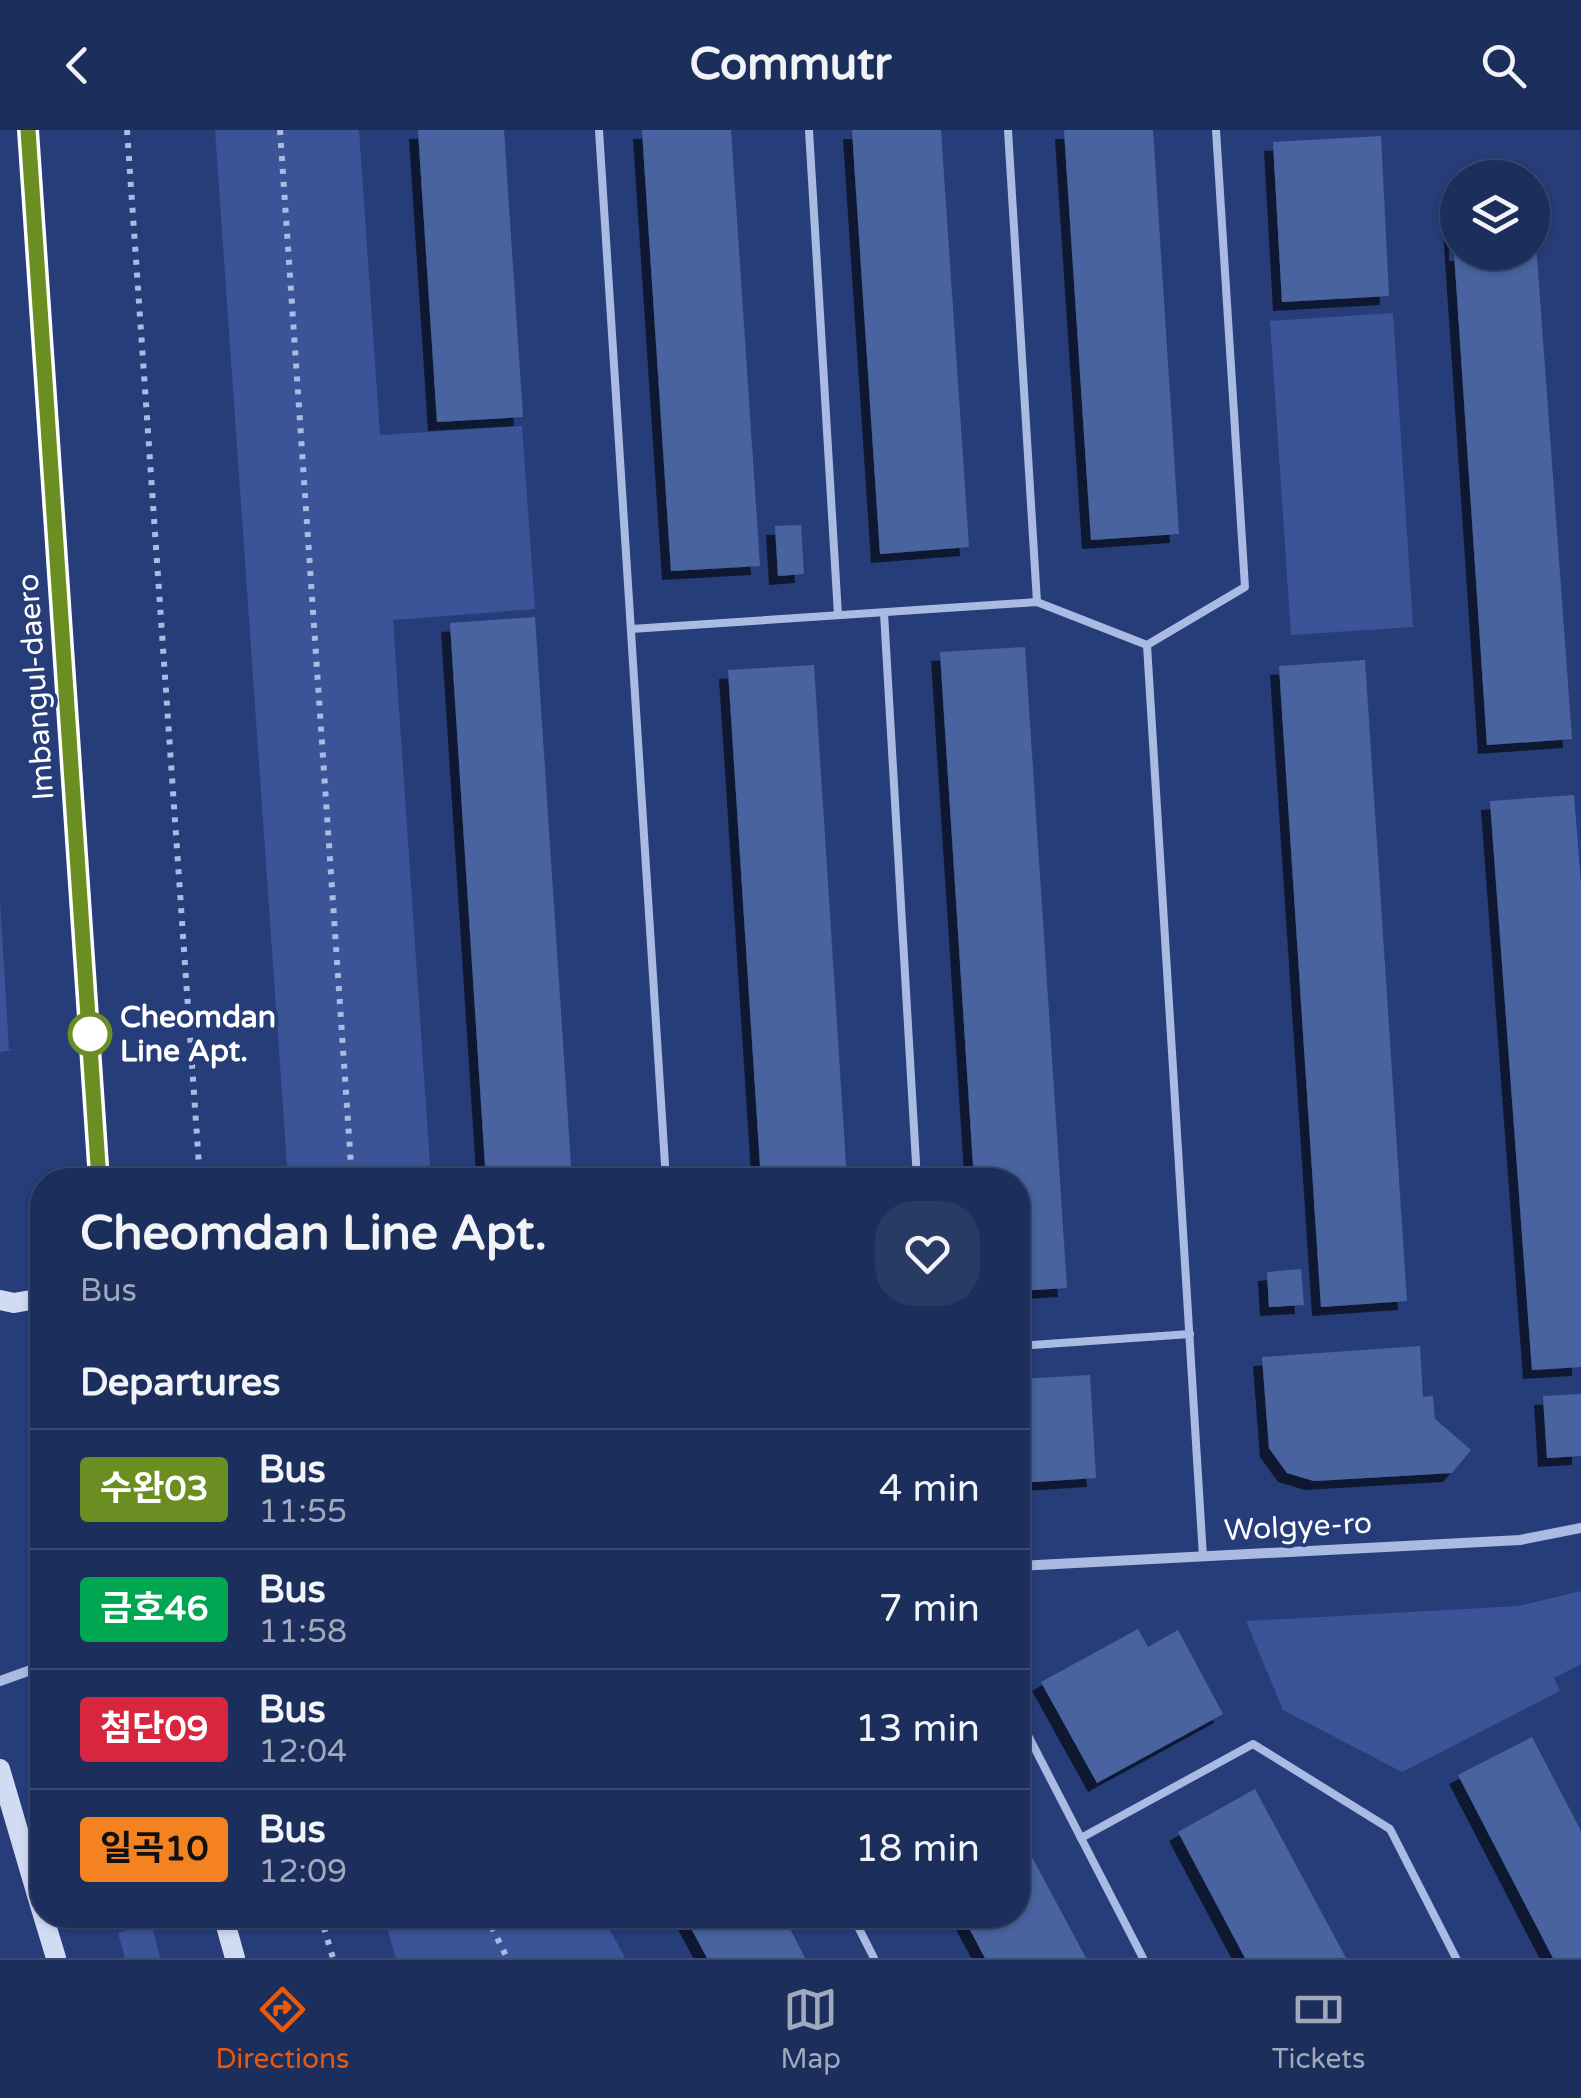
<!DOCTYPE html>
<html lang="en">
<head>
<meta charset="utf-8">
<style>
	body { margin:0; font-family:"Varela Round","Noto Sans KR",sans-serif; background:#293a65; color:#f1f3f6; height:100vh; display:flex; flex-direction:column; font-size:38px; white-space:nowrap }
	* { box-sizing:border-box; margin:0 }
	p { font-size:32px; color:#a0a8bb }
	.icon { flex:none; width:55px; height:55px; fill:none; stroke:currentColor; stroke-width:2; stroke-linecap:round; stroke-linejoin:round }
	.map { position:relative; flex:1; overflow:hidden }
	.side { position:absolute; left:30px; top:1038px; width:1000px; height:760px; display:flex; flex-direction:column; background:#1c2e5c; border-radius:40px; box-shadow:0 2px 8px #0004,0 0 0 2px #3a4a72 }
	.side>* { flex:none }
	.badge { padding:0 20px; border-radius:8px; font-size:35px; line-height:65px }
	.controls { position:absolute; left:1440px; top:30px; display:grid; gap:20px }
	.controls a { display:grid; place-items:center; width:110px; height:110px; border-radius:50%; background:#1c2e5c; box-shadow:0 2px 8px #0004,0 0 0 2px #3a4a72; font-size:50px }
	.map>.badge { position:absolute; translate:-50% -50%; box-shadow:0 0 0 5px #fff }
	h2 { padding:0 50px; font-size:38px; line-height:90px }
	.round { display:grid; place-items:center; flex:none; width:105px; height:105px; border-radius:40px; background:#293a65 }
	.overview { display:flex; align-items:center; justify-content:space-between; height:170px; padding:0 50px }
	h1 { font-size:48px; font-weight:700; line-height:75px }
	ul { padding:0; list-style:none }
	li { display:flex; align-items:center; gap:30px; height:120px; padding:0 50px; border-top:2px solid #3a4a72 }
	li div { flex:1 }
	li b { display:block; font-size:38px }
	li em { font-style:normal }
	li .badge { min-width:110px; font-weight:700; text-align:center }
	header { display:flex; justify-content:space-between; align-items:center; height:130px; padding:0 50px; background:#1c2e5c; font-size:45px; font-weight:700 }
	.tab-bar { display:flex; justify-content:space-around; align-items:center; height:140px; border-top:2px solid #3a4a72; background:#1c2e5c; font-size:28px; color:#a0a8bb }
	.tab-bar a { display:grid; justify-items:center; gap:5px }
	.tab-bar .current { color:#ea580c }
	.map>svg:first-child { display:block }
</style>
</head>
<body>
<header><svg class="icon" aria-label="back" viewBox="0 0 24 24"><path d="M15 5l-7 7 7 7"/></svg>Commutr<svg class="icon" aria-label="search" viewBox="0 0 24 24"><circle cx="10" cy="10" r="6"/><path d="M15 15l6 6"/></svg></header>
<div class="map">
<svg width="1581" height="1828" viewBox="0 0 1581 1828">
	<defs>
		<filter id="shadow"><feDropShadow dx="-9" dy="9" stdDeviation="0" flood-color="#0009"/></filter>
	</defs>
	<rect width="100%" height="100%" fill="#263d7a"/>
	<g fill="#3a5497">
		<path d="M215 0H359L380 305 522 296 535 479 393 490 431 1050H288Z"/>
		<path d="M1393 183 1413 497 1291 505 1270 191Z"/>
		<path d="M0 770 9 920 27 918 0 922Z"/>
		<path d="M1581 1461V1534L1554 1548 1560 1561 1402 1642 1283 1580 1246 1491 1519 1476Z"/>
		<path d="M383 1785H602L625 1828H396Z"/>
		<path d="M151 1793 160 1828H125L118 1803Z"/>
	</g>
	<g fill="#4a63a0" filter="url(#shadow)">
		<path d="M418 0H504L523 287 437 292Z"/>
		<path d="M642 0H731L760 436 671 441Z"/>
		<path d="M852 0H941L969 417 880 424Z"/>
		<path d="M1064 0H1153L1179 404 1091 410Z"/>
		<path d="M1381 6 1389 166 1282 172 1273 12Z"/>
		<path d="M1532 58 1572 609 1487 615 1450 62 1458 61V122H1532Z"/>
		<path d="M801 395 804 444 778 446 775 396Z"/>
		<path d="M535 487 572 1050H486L450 493Z"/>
		<path d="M1025 517 1067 1158 1018 1161V1050H974L940 522Z"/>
		<path d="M1365 530 1407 1171 1321 1177 1279 536Z"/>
		<path d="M814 535 847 1050H761L728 540Z"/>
		<path d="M1574 665 1581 754V1237L1532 1240 1490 671Z"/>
		<path d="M1301 1139 1304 1175 1269 1177 1267 1142Z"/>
		<path d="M1420 1216 1423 1267 1433 1266 1435 1289 1471 1320 1452 1343 1314 1351 1287 1343 1269 1318 1262 1227Z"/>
		<path d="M1090 1245 1096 1348 1018 1353V1249Z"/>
		<path d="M1581 1264V1326L1547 1328 1543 1266Z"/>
		<path d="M1138 1499 1148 1517 1178 1500 1223 1584 1097 1653 1041 1552Z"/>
		<path d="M1532 1607 1581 1701V1828H1553L1458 1645Z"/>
		<path d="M1255 1659 1346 1828H1245L1178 1702Z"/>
		<path d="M1018 1701 1086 1828H985L962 1785H1018Z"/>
		<path d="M684 1785H783L805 1828H707Z"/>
	</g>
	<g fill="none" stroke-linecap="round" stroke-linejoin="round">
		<g stroke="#a9bae3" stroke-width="6" stroke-dasharray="5 8" stroke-linecap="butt">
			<path d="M127 0 200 1050"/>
			<path d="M280 0 352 1050"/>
			<path d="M320 1785 333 1828"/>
			<path d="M486 1785 507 1828"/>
		</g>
		<g stroke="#a9bae3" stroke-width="8">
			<path d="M599 0 666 1050"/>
			<path d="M809 0 838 485"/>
			<path d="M1008 0 1037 472"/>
			<path d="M884 483 917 1050"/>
			<path d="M631 499 1037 472 1147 515"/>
			<path d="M1147 515 1203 1427"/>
			<path d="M1147 515 1245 457 1216 0"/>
			<path d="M1018 1216 1190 1204"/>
			<path d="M1018 1586 1143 1828"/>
			<path d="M1081 1708 1253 1614 1390 1699 1456 1828"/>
			<path d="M852 1785 874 1828"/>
		</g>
		<g stroke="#a9bae3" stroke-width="10">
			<path d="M1018 1436 1520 1410 1581 1398"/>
			<path d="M0 1551 42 1536"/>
		</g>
		<g stroke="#d2dbf4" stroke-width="20">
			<path d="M28 0 99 1050"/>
			<path d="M0 1170 14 1173 42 1168"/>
			<path d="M0 1639 42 1782"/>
			<path d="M43 1785 56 1828"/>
			<path d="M223 1785 235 1828"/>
		</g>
	</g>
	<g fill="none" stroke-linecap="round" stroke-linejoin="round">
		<g stroke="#fff" stroke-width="22">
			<path id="line" d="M28 0 99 1050"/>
		</g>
		<use href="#line" stroke="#6b8e23" stroke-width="15"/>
	</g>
	<circle fill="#fff" stroke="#6b8e23" stroke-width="5" cx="90" cy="904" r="20"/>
	<g text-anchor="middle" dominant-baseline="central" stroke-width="8" stroke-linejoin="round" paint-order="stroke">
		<g font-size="30" fill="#fff" stroke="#263d7a">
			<text transform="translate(36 557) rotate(-94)">Imbangul-daero</text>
			<text transform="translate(1298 1397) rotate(-3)">Wolgye-ro</text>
		</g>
		<g font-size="30" font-weight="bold" fill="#fff" stroke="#263d7a" text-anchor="start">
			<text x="120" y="887">Cheomdan<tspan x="120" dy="34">Line Apt.</tspan></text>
		</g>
	</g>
</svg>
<div class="controls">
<a><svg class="icon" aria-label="layers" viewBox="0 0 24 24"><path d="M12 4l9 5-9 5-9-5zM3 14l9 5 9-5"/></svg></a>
</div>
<section class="side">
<div class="overview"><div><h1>Cheomdan Line Apt.</h1><p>Bus</p></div><a class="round"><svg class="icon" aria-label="heart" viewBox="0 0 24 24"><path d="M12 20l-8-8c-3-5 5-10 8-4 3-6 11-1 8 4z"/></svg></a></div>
<h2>Departures</h2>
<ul>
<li><span class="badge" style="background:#6b8e23;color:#fff">수완03</span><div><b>Bus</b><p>11:55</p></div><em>4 min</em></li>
<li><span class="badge" style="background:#00a651;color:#fff">금호46</span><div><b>Bus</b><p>11:58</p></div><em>7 min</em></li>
<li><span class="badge" style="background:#d7263d;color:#fff">첨단09</span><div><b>Bus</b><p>12:04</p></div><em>13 min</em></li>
<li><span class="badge" style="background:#f58220;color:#111">일곡10</span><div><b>Bus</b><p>12:09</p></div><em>18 min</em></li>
</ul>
</section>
</div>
<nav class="tab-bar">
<a class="current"><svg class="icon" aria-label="directions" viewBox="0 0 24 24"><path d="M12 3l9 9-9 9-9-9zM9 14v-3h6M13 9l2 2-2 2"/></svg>Directions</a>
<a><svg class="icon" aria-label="map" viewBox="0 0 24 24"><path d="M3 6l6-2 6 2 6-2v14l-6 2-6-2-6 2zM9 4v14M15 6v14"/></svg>Map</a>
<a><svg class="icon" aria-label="tickets" viewBox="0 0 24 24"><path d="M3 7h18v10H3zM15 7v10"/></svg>Tickets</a>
</nav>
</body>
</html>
